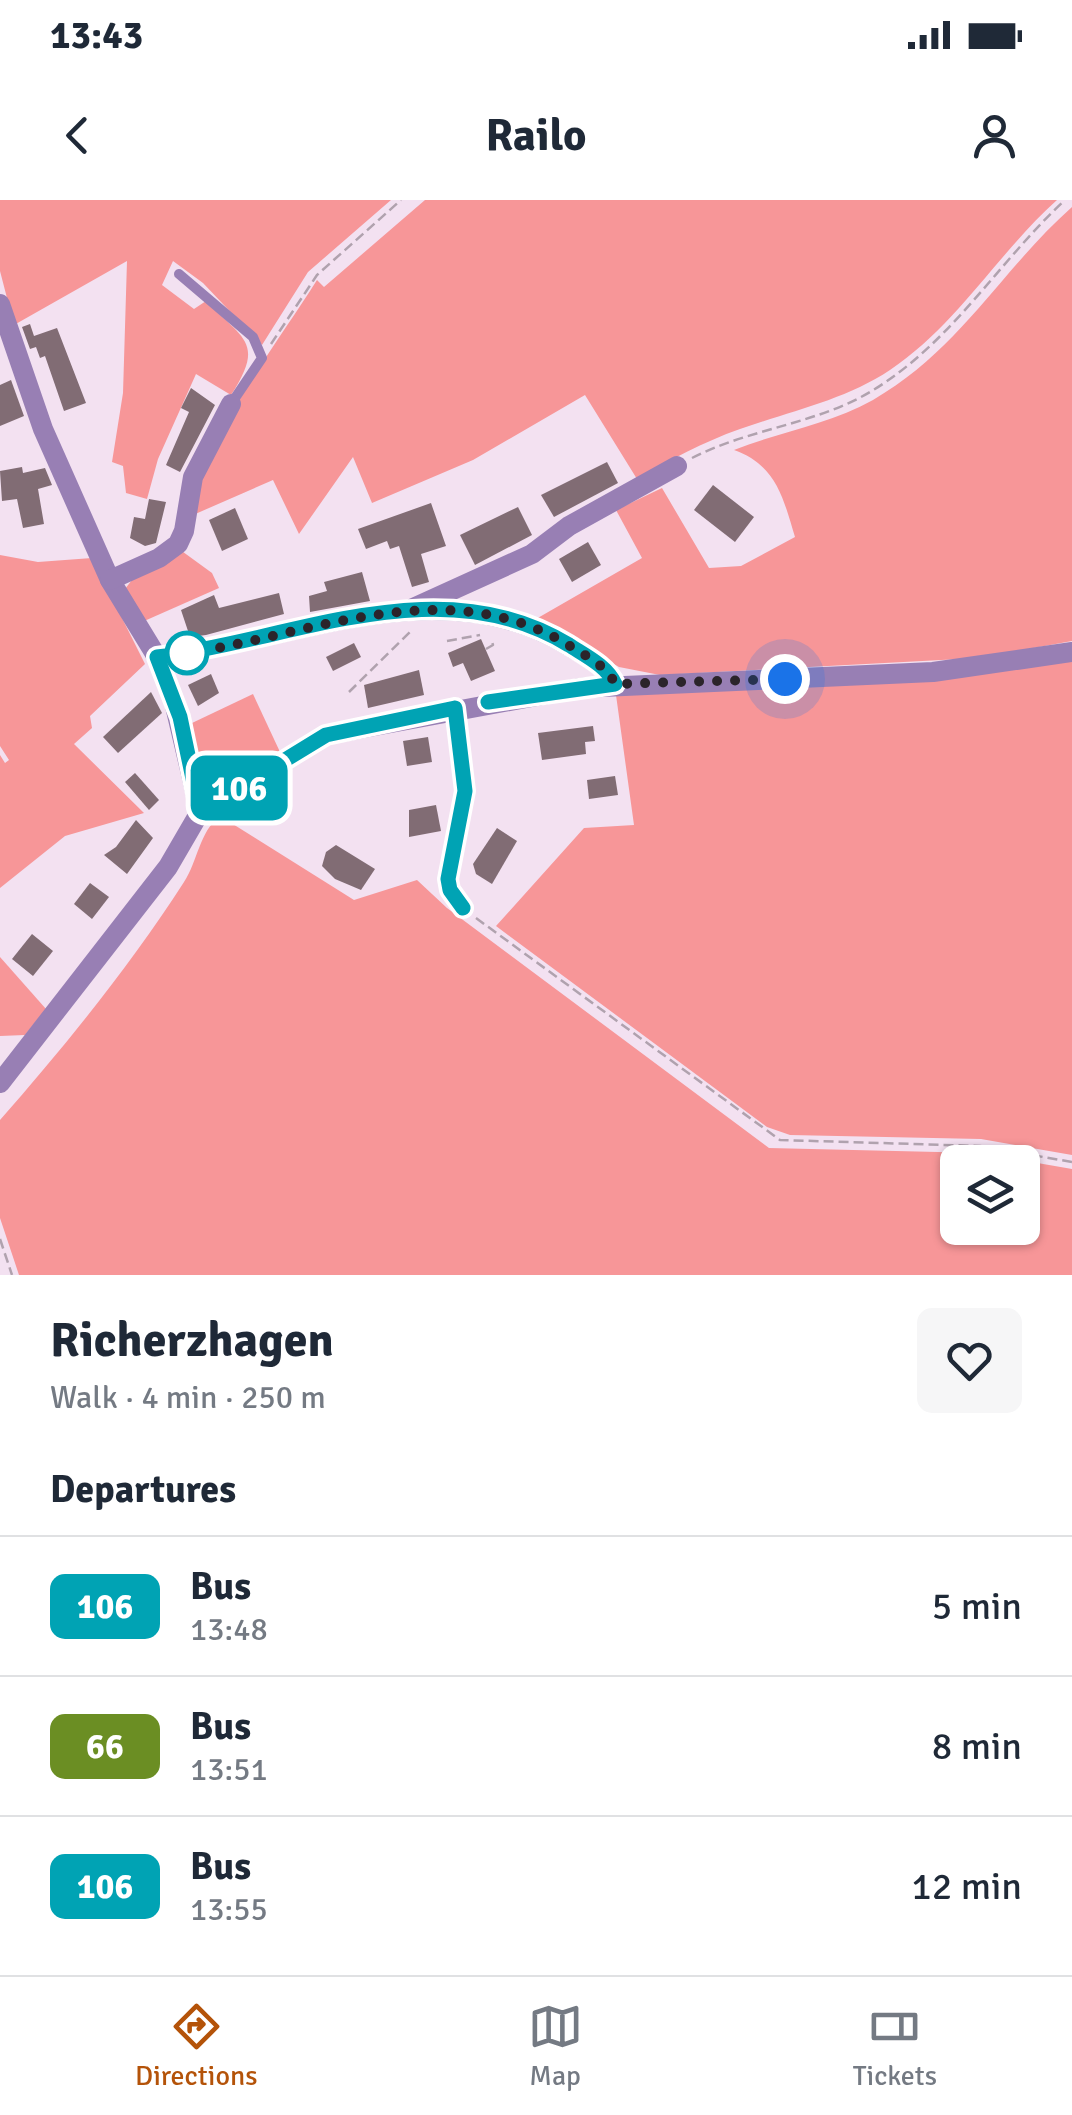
<!DOCTYPE html>
<html lang="en">
<head>
<meta charset="utf-8">
<style>
	body { margin:0; font-family:Signika,sans-serif; background:#f6f6f7; color:#1f2937; height:100vh; display:flex; flex-direction:column; font-size:38px; white-space:nowrap }
	* { box-sizing:border-box; margin:0 }
	p { font-size:32px; color:#747a83 }
	.icon { flex:none; width:55px; height:55px; fill:none; stroke:currentColor; stroke-width:2; stroke-linecap:round; stroke-linejoin:round }
	.map { position:relative; height:1075px; overflow:hidden }
	.sheet { display:flex; flex-direction:column; background:#fff; flex:1 }
	.sheet>* { flex:none }
	.badge { padding:0 20px; border-radius:15px; font-size:35px; line-height:65px }
	.controls { position:absolute; left:940px; top:945px; display:grid; gap:20px }
	.controls a { display:grid; place-items:center; width:100px; height:100px; border-radius:15px; background:#fff; box-shadow:0 2px 8px #0004; font-size:50px }
	.you { position:absolute; width:50px; height:50px; margin:-25px; border:8px solid #fff; border-radius:50%; background:#1a73e8; box-shadow:0 0 0 15px #1a73e833 }
	.map>.badge { position:absolute; translate:-50% -50%; box-shadow:0 0 0 5px #fff }
	h2 { padding:0 50px; font-size:38px; line-height:90px }
	.round { display:grid; place-items:center; flex:none; width:105px; height:105px; border-radius:15px; background:#f6f6f7 }
	.overview { display:flex; align-items:center; justify-content:space-between; height:170px; padding:0 50px }
	h1 { font-size:48px; font-weight:700; line-height:75px }
	ul { padding:0; list-style:none }
	li { display:flex; align-items:center; gap:30px; height:140px; padding:0 50px; border-top:2px solid #e0e1e3 }
	li div { flex:1 }
	li b { display:block; font-size:38px }
	li em { font-style:normal }
	li .badge { min-width:110px; font-weight:700; text-align:center }
	.status { display:flex; justify-content:space-between; align-items:center; height:70px; padding:0 50px; background:#fff; direction:ltr }
	.status svg { height:28px; fill:currentColor }
	header { display:flex; justify-content:space-between; align-items:center; height:130px; padding:0 50px; background:#fff; font-size:45px; font-weight:700 }
	.tab-bar { display:flex; justify-content:space-around; align-items:center; height:140px; border-top:2px solid #e0e1e3; background:#fff; font-size:28px; color:#747a83 }
	.tab-bar a { display:grid; justify-items:center; gap:5px }
	.tab-bar .selected { color:#b45309 }
	.map>svg:first-child { display:block }
</style>
</head>
<body>
<div class="status"><b>13:43</b><svg viewBox="0 0 49 12"><path d="M0 12V9h3v3zM5 12V6h3v6zM10 12V3h3v9zM15 12V0h3v12zM26 1h20v11H26zM47 4h2v5h-2z"/></svg></div>
<header><svg class="icon" aria-label="back" viewBox="0 0 24 24"><path d="M15 5l-7 7 7 7"/></svg>Railo<svg class="icon" aria-label="person" viewBox="0 0 24 24"><circle cx="12" cy="8" r="4"/><path d="M4 21q1-7 8-7t8 7"/></svg></header>
<div class="map">
<svg width="1072" height="1075" viewBox="0 0 1072 1075">
	<rect width="100%" height="100%" fill="#f3e1f1"/>
	<g fill="#f79698" fill-rule="evenodd">
		<path d="M0 0H391L308 72 262 145 203 83 173 61 162 85 194 109 206 101C244 140 265 142 231 195L196 174 158 259 147 299 126 293 123 266 112 262 123 193 127 61 14 125 0 71Z"/>
		<path d="M425 0H1057C998 53 957 125 890 170 845 200 791 211 740 229 703 242 670 260 637 279L585 195 473 260 372 303 353 257 299 334 273 280 193 315C204 236 275 147 317 80L324 87Z"/>
		<path d="M1072 7V441L979 458 660 475 619 467 536 419 642 358 616 310 662 288 709 368 741 366 795 337C783 297 776 265 734 250 779 232 830 224 873 200 961 149 1000 71 1072 7Z"/>
		<path d="M179 349 212 373 219 388 142 422 125 389 135 376Z"/>
		<path d="M0 355 38 362 92 358 145 464 90 516 92 528 74 544 144 613 65 636 0 688V555L5 563 9 560 0 546Z"/>
		<path d="M1072 458V955L981 939 790 935 767 927 496 726 584 628 634 625 616 495Z"/>
		<path d="M253 494 280 552 222 587 211 588 197 558 192 523Z"/>
		<path d="M220 616 354 700 417 680 447 708 769 948 980 953 1072 969V1075H19L0 1018V920C65 846 130 766 184 682 198 661 199 632 220 616ZM1022 962V1028H958V962Z"/>
		<path d="M0 757 46 809 25 835 0 836Z"/>
	</g>
	<g fill="#816c74">
		<path d="M30 124 34 136 57 128 86 203 64 211 45 156 40 158 36 147 30 149 22 127Z"/>
		<path d="M11 180 24 216 0 226V185Z"/>
		<path d="M191 188 215 205 180 272 166 265 189 212 181 208Z"/>
		<path d="M607 262 618 283 554 317 541 295Z"/>
		<path d="M22 267 23 273 45 268 52 285 38 289 44 324 23 328 17 299 2 301 0 271Z"/>
		<path d="M713 285 754 317 735 342 694 310Z"/>
		<path d="M149 299 166 302 156 343 145 346 130 338 134 317 145 319Z"/>
		<path d="M431 303 446 346 421 354 429 382 412 387 399 346 390 349 387 341 366 349 358 329Z"/>
		<path d="M518 307 532 335 475 365 460 335Z"/>
		<path d="M235 308 248 339 222 351 209 320Z"/>
		<path d="M588 342 601 365 572 382 559 359Z"/>
		<path d="M362 372 370 401 310 412 309 396 327 391 324 382Z"/>
		<path d="M279 393 284 414 206 435 190 437 181 410 214 395 219 408Z"/>
		<path d="M481 439 495 471 471 481 463 463 453 467 448 453Z"/>
		<path d="M354 443 361 457 333 471 326 457Z"/>
		<path d="M419 470 424 495 368 508 364 485Z"/>
		<path d="M211 474 219 493 198 506 188 485Z"/>
		<path d="M151 492 162 513 118 553 103 537Z"/>
		<path d="M593 526 595 541 585 542 586 554 542 560 538 533Z"/>
		<path d="M428 537 432 562 407 566 403 541Z"/>
		<path d="M135 573 159 600 149 610 125 582Z"/>
		<path d="M615 576 618 595 589 599 587 580Z"/>
		<path d="M436 605 441 631 409 637V610Z"/>
		<path d="M136 620 153 638 127 674 104 655 116 647Z"/>
		<path d="M497 628 517 641 492 684 476 674 473 664Z"/>
		<path d="M336 645 375 669 361 690 335 679 322 666 326 652Z"/>
		<path d="M90 683 109 697 92 719 74 704Z"/>
		<path d="M32 734 53 751 33 776 12 759Z"/>
	</g>
	<g fill="none" stroke-linecap="round" stroke-linejoin="round">
		<g stroke="#b0a2ae" stroke-width="2.5" stroke-dasharray="10 5" stroke-linecap="butt">
			<path d="M271 144 317 75 401 0"/>
			<path d="M692 258C748 229 816 224 870 192 951 144 998 62 1065 0"/>
			<path d="M447 441 480 435"/>
			<path d="M486 449 493 445 491 439"/>
			<path d="M349 492 412 430"/>
			<path d="M476 718 780 940 980 946 1072 962"/>
			<path d="M0 1039 12 1075"/>
		</g>
		<path stroke="#987fb4" stroke-width="10" d="M179 74 253 137 262 158 231 204"/>
		<g stroke="#987fb4" stroke-width="20">
			<path d="M0 104 43 229 110 380 157 457 174 502 200 612"/>
			<path d="M110 380 159 358 178 344 184 331 193 277 231 204"/>
			<path d="M413 408 532 354 569 326 677 266"/>
			<path d="M157 457C293 440 440 367 569 446 586 456 606 466 615 485"/>
			<path d="M455 508 465 591 448 679 450 690 463 707"/>
		</g>
		<path stroke="#987fb4" stroke-width="20" d="M0 883 168 667 200 612 326 535 580 488 933 472 1072 452"/>
	</g>
	<g fill="none" stroke-linecap="round" stroke-linejoin="round">
		<g stroke="#fff" stroke-width="22">
			<path id="line" d="M463 708 450 690 448 679 465 591 455 508 326 535 200 612 180 517 157 457C293 440 440 366 569 445 586 456 607 466 615 484L488 502"/>
		</g>
		<use href="#line" stroke="#00a3b4" stroke-width="15"/>
		<path stroke="#2b242a" stroke-width="10" stroke-dasharray="0 18" d="M187 453 177 455C308 437 445 369 570 446 586 456 607 466 615 484L785 479"/>
	</g>
	<circle fill="#fff" stroke="#00a3b4" stroke-width="5" cx="187" cy="453" r="20"/>
</svg>
<div class="controls">
<a><svg class="icon" aria-label="layers" viewBox="0 0 24 24"><path d="M12 4l9 5-9 5-9-5zM3 14l9 5 9-5"/></svg></a>
</div>
<div class="you" style="left:785px;top:479px"></div>
<b class="badge" style="left:239px;top:588px;background:#00a3b4;color:#fff">106</b>
</div>
<section class="sheet">
<div class="overview"><div><h1>Richerzhagen</h1><p>Walk · 4 min · 250 m</p></div><a class="round"><svg class="icon" aria-label="heart" viewBox="0 0 24 24"><path d="M12 20l-8-8c-3-5 5-10 8-4 3-6 11-1 8 4z"/></svg></a></div>
<h2>Departures</h2>
<ul>
<li><span class="badge" style="background:#00a3b4;color:#fff">106</span><div><b>Bus</b><p>13:48</p></div><em>5 min</em></li>
<li><span class="badge" style="background:#6b8e23;color:#fff">66</span><div><b>Bus</b><p>13:51</p></div><em>8 min</em></li>
<li><span class="badge" style="background:#00a3b4;color:#fff">106</span><div><b>Bus</b><p>13:55</p></div><em>12 min</em></li>
</ul>
</section>
<nav class="tab-bar">
<a class="selected"><svg class="icon" aria-label="directions" viewBox="0 0 24 24"><path d="M12 3l9 9-9 9-9-9zM9 14v-3h6M13 9l2 2-2 2"/></svg>Directions</a>
<a><svg class="icon" aria-label="map" viewBox="0 0 24 24"><path d="M3 6l6-2 6 2 6-2v14l-6 2-6-2-6 2zM9 4v14M15 6v14"/></svg>Map</a>
<a><svg class="icon" aria-label="tickets" viewBox="0 0 24 24"><path d="M3 7h18v10H3zM15 7v10"/></svg>Tickets</a>
</nav>
</body>
</html>
